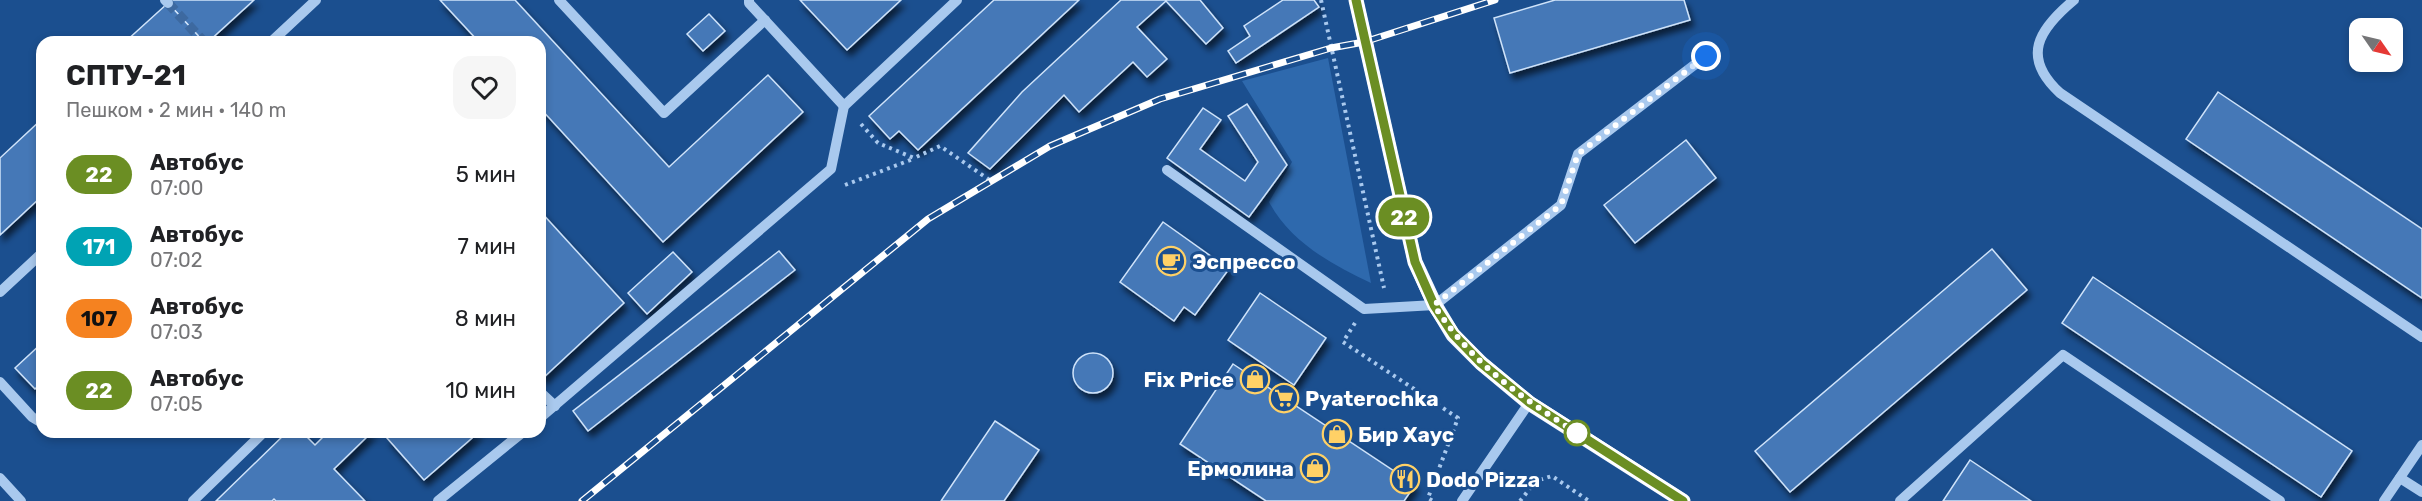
<!DOCTYPE html>
<html lang="ru">
<head>
<meta charset="utf-8">
<style>
	body { margin:0; font-family:Rubik,sans-serif; background:#f6f6f6; color:#202124; height:100vh; display:flex; flex-direction:column; font-size:22px; white-space:nowrap }
	* { box-sizing:border-box; margin:0 }
	p { font-size:20px; color:#757577 }
	.icon { flex:none; width:33px; height:33px; fill:none; stroke:currentColor; stroke-width:2; stroke-linecap:round; stroke-linejoin:round }
	.map { position:relative; flex:1; overflow:hidden }
	.drawer { position:absolute; left:36px; top:36px; width:510px; height:402px; display:flex; flex-direction:column; background:#fff; border-radius:18px; box-shadow:0 3px 9px #0003 }
	.drawer>* { flex:none }
	.badge { padding:0 12px; border-radius:20px; font-size:21px; line-height:39px }
	.needle { width:39px; rotate:124deg }
	.controls { position:absolute; left:2349px; top:18px; display:grid; gap:12px }
	.controls a { display:grid; place-items:center; width:54px; height:54px; border-radius:12px; background:#fff; box-shadow:0 3px 9px #0003; font-size:30px }
	.you { position:absolute; width:30px; height:30px; margin:-15px; border:4px solid #fff; border-radius:50%; background:#1a73e8; box-shadow:0 0 0 9px #1a73e833 }
	.map>.badge { position:absolute; translate:-50% -50%; box-shadow:0 0 0 3px #fff }
	.round { display:grid; place-items:center; flex:none; width:63px; height:63px; border-radius:18px; background:#f6f6f6 }
	.headline { display:flex; align-items:center; justify-content:space-between; height:102px; padding:0 30px }
	h1 { font-size:28px; font-weight:700; line-height:45px }
	ul { padding:0; list-style:none }
	li { display:flex; align-items:center; gap:18px; height:72px; padding:0 30px }
	li div { flex:1 }
	li b { display:block; font-size:22px }
	li em { font-style:normal }
	li .badge { min-width:66px; font-weight:700; text-align:center }
	.map>svg:first-child { display:block }
</style>
</head>
<body>
<div class="map">
<svg width="2422" height="501" viewBox="0 0 2422 501">
	<defs>
		<filter id="shadow"><feDropShadow dx="3.5" dy="6" stdDeviation="3" flood-color="#0009"/></filter>
	</defs>
	<rect width="100%" height="100%" fill="#1b4f8f"/>
	<path fill="#2e69ad" d="M1328 58 1371 283C1331 264 1290 242 1269 202L1292 162 1242 81Z"/>
	<g fill="#4478b7" stroke="#cfe3fa" stroke-width="1.5" filter="url(#shadow)">
		<path d="M171 0H254L208 42H204L168 3Z"/>
		<path d="M440 0H515L669 167 768 75 803 112 663 242 540 108V42H479Z"/>
		<path d="M800 0H901L847 50Z"/>
		<path d="M994 0H1079L918 150 899 131 890 139 869 116Z"/>
		<path d="M1121 0H1200L1223 28 1206 44 1166 1 1137 27 1167 59 1147 77 1133 62 1079 112 1064 95 990 169 968 153 1022 92Z"/>
		<path d="M1283 0H1314L1319 7 1236 63 1228 51 1250 36 1244 26Z"/>
		<path d="M1555 0H1684L1690 20 1510 73 1494 18Z"/>
		<path d="M168 3 204 42H125Z"/>
		<path d="M709 14 725 31 703 51 687 34Z"/>
		<path d="M2218 92 2422 229V298L2186 139Z"/>
		<path d="M1247 104 1287 165 1249 217 1167 158 1203 108 1221 120 1200 149 1245 181 1258 162 1228 116Z"/>
		<path d="M42 119V196L0 235V158Z"/>
		<path d="M1686 140 1716 178 1635 243 1604 205Z"/>
		<path d="M540 211 624 303 542 379 540 377Z"/>
		<path d="M1163 222 1229 269 1195 315 1184 307 1174 321 1120 282Z"/>
		<path d="M1992 249 2027 290 1790 492 1755 451Z"/>
		<path d="M779 251 795 270 588 431 573 411Z"/>
		<path d="M673 252 692 272 647 314 628 293Z"/>
		<path d="M2093 277 2352 451 2321 497 2062 323Z"/>
		<path d="M1260 293 1326 338 1294 385 1228 340Z"/>
		<path d="M42 343V386L40 384 35 389 15 368Z"/>
		<circle cx="1093" cy="373" r="20"/>
		<path d="M1233 364 1415 485 1404 501H1266L1180 444Z"/>
		<path d="M995 421 1039 450 1004 501H941Z"/>
		<path d="M287 432H302L315 445 328 432H372L334 469 365 501H276L274 499 272 501H216Z"/>
		<path d="M394 432H479L424 480 387 438Z"/>
		<path d="M1970 460 2031 501H1943Z"/>
	</g>
	<g fill="none" stroke-linecap="round" stroke-linejoin="round">
		<path stroke="#3d69a0" stroke-width="10" stroke-dasharray="10 5" stroke-linecap="butt" d="M168 3 204 42"/>
		<g stroke="#a9c9ee" stroke-width="4" stroke-dasharray="3 4.5" stroke-linecap="butt">
			<path d="M1321 0 1384 288"/>
			<path d="M861 124 878 143 914 158 940 146 991 181"/>
			<path d="M845 185 913 159"/>
			<path d="M1355 323 1343 342 1458 418 1428 498 1433 501"/>
			<path d="M1520 501 1536 481 1552 476 1589 501"/>
		</g>
		<g stroke="#a9c9ee" stroke-width="10">
			<path d="M165 0 168 3"/>
			<path d="M559 0 664 113 765 20"/>
			<path d="M749 0V3L844 106"/>
			<path d="M2074 0C2038 30 2021 57 2060 93L2422 337"/>
			<path d="M271 42 316 0"/>
			<path d="M1167 170 1364 309 1435 305 1561 205 1578 154 1706 56"/>
			<path d="M0 292 42 253"/>
			<path d="M0 382 32 417 42 423"/>
			<path d="M540 392 555 406"/>
			<path d="M540 418 831 169 844 106 957 0"/>
			<path d="M0 478 21 501"/>
			<path d="M2400 478 2422 492"/>
			<path d="M193 501 264 432"/>
			<path d="M438 501 523 432"/>
			<path d="M1462 501 1529 403"/>
			<path d="M1900 501 2063 355 2280 501"/>
			<path d="M2384 501 2422 445"/>
		</g>
		<path stroke="#f0f6ff" stroke-width="15" d="M1356 0 1415 262 1435 305 1453 335 1481 363 1529 403 1683 501"/>
		<g stroke="#fff" stroke-width="7">
			<path id="rail" d="M582 501 928 219 1050 146 1160 99 1331 48 1364 42 1495 0"/>
		</g>
		<use href="#rail" stroke="#1b4f8f" stroke-width="4.5" stroke-dasharray="14" stroke-linecap="butt"/>
	</g>
	<g fill="none" stroke-linecap="round" stroke-linejoin="round">
		<g stroke="#fff" stroke-width="14">
			<path id="line" d="M1356 0 1415 262 1434 305 1453 334 1481 363 1530 403 1683 501"/>
		</g>
		<use href="#line" stroke="#6b8e23" stroke-width="9"/>
		<path stroke="#fff" stroke-width="6" stroke-dasharray="0 10.8" d="M1577 433 1585 438C1525 400 1473 366 1434 305L1561 205 1578 154 1706 56"/>
	</g>
	<defs>
		<g id="cafe-ring" transform="scale(1.5)"><circle r="9.5" fill="#1b4f8f" stroke="#ffd166" stroke-width="1.5"/><path d="M-5.5-4.5H6V0H3Q3 3.5 0 3.5H-2.5Q-5.5 3.5-5.5 0ZM3-3.2v2h1.7v-2ZM-6 4.5H4V6H-6Z" fill="#ffd166"/></g>
		<g id="shop-ring" transform="scale(1.5)"><circle r="9.5" fill="#1b4f8f" stroke="#ffd166" stroke-width="1.5"/><path d="M-5-2.5h2.3a2.7 3.5 0 0 1 5.4 0H5L5.5 6h-11ZM-1.5-2.5h3a1.5 2.3 0 0 0-3 0Z" fill="#ffd166"/></g>
		<g id="supermarket-ring" transform="scale(1.5)"><circle r="9.5" fill="#1b4f8f" stroke="#ffd166" stroke-width="1.5"/><path d="M-6-5.5h2.5l.6 2H6L4.5 2H-2.5L-4.4-4H-6ZM-1.5 3.2a1.3 1.3 0 1 0 .1 0ZM3 3.2a1.3 1.3 0 1 0 .1 0Z" fill="#ffd166"/></g>
		<g id="restaurant-ring" transform="scale(1.5)"><circle r="9.5" fill="#1b4f8f" stroke="#ffd166" stroke-width="1.5"/><path d="M-5-6h1v4h1v-4h1v4h1v-4h1v5L-1.5 .5V6h-2V.5L-5-1ZM5-6V6H3V1.5H1.5Q1.5-4 5-6Z" fill="#ffd166"/></g>
	</defs>
	<g fill-rule="evenodd">
		<use href="#cafe-ring" x="1171" y="261"/>
		<use href="#shop-ring" x="1255" y="379"/>
		<use href="#supermarket-ring" x="1284" y="398"/>
		<use href="#shop-ring" x="1337" y="434"/>
		<use href="#shop-ring" x="1315" y="468"/>
		<use href="#restaurant-ring" x="1405" y="479"/>
	</g>
	<circle fill="#fff" stroke="#6b8e23" stroke-width="3" cx="1577" cy="433" r="12"/>
	<g text-anchor="middle" dominant-baseline="central" stroke-width="6" stroke-linejoin="round" paint-order="stroke">
		<g font-size="21" font-weight="bold" fill="#fff" stroke="#1b4f8f" text-anchor="start">
			<text x="1192" y="261">Эспрессо</text>
			<text x="1234" y="379" text-anchor="end">Fix Price</text>
			<text x="1305" y="398">Pyaterochka</text>
			<text x="1358" y="434">Бир Хаус</text>
			<text x="1294" y="468" text-anchor="end">Ермолина</text>
			<text x="1426" y="479">Dodo Pizza</text>
		</g>
	</g>
</svg>
<div class="controls">
<a><svg class="needle" viewBox="-14 -14 28 28"><path d="M0-13l5 13h-10z" fill="#e53935"/><path d="M0 13l5-13h-10z" fill="#757577"/></svg></a>
</div>
<div class="you" style="left:1706px;top:56px"></div>
<b class="badge" style="left:1404px;top:217px;background:#6b8e23;color:#fff">22</b>
<section class="drawer">
<div class="headline"><div><h1>СПТУ-21</h1><p>Пешком · 2 мин · 140 m</p></div><a class="round"><svg class="icon" aria-label="heart" viewBox="0 0 24 24"><path d="M12 20l-8-8c-3-5 5-10 8-4 3-6 11-1 8 4z"/></svg></a></div>
<ul>
<li><span class="badge" style="background:#6b8e23;color:#fff">22</span><div><b>Автобус</b><p>07:00</p></div><em>5 мин</em></li>
<li><span class="badge" style="background:#00a3b4;color:#fff">171</span><div><b>Автобус</b><p>07:02</p></div><em>7 мин</em></li>
<li><span class="badge" style="background:#f58220;color:#111">107</span><div><b>Автобус</b><p>07:03</p></div><em>8 мин</em></li>
<li><span class="badge" style="background:#6b8e23;color:#fff">22</span><div><b>Автобус</b><p>07:05</p></div><em>10 мин</em></li>
</ul>
</section>
</div>
</body>
</html>
